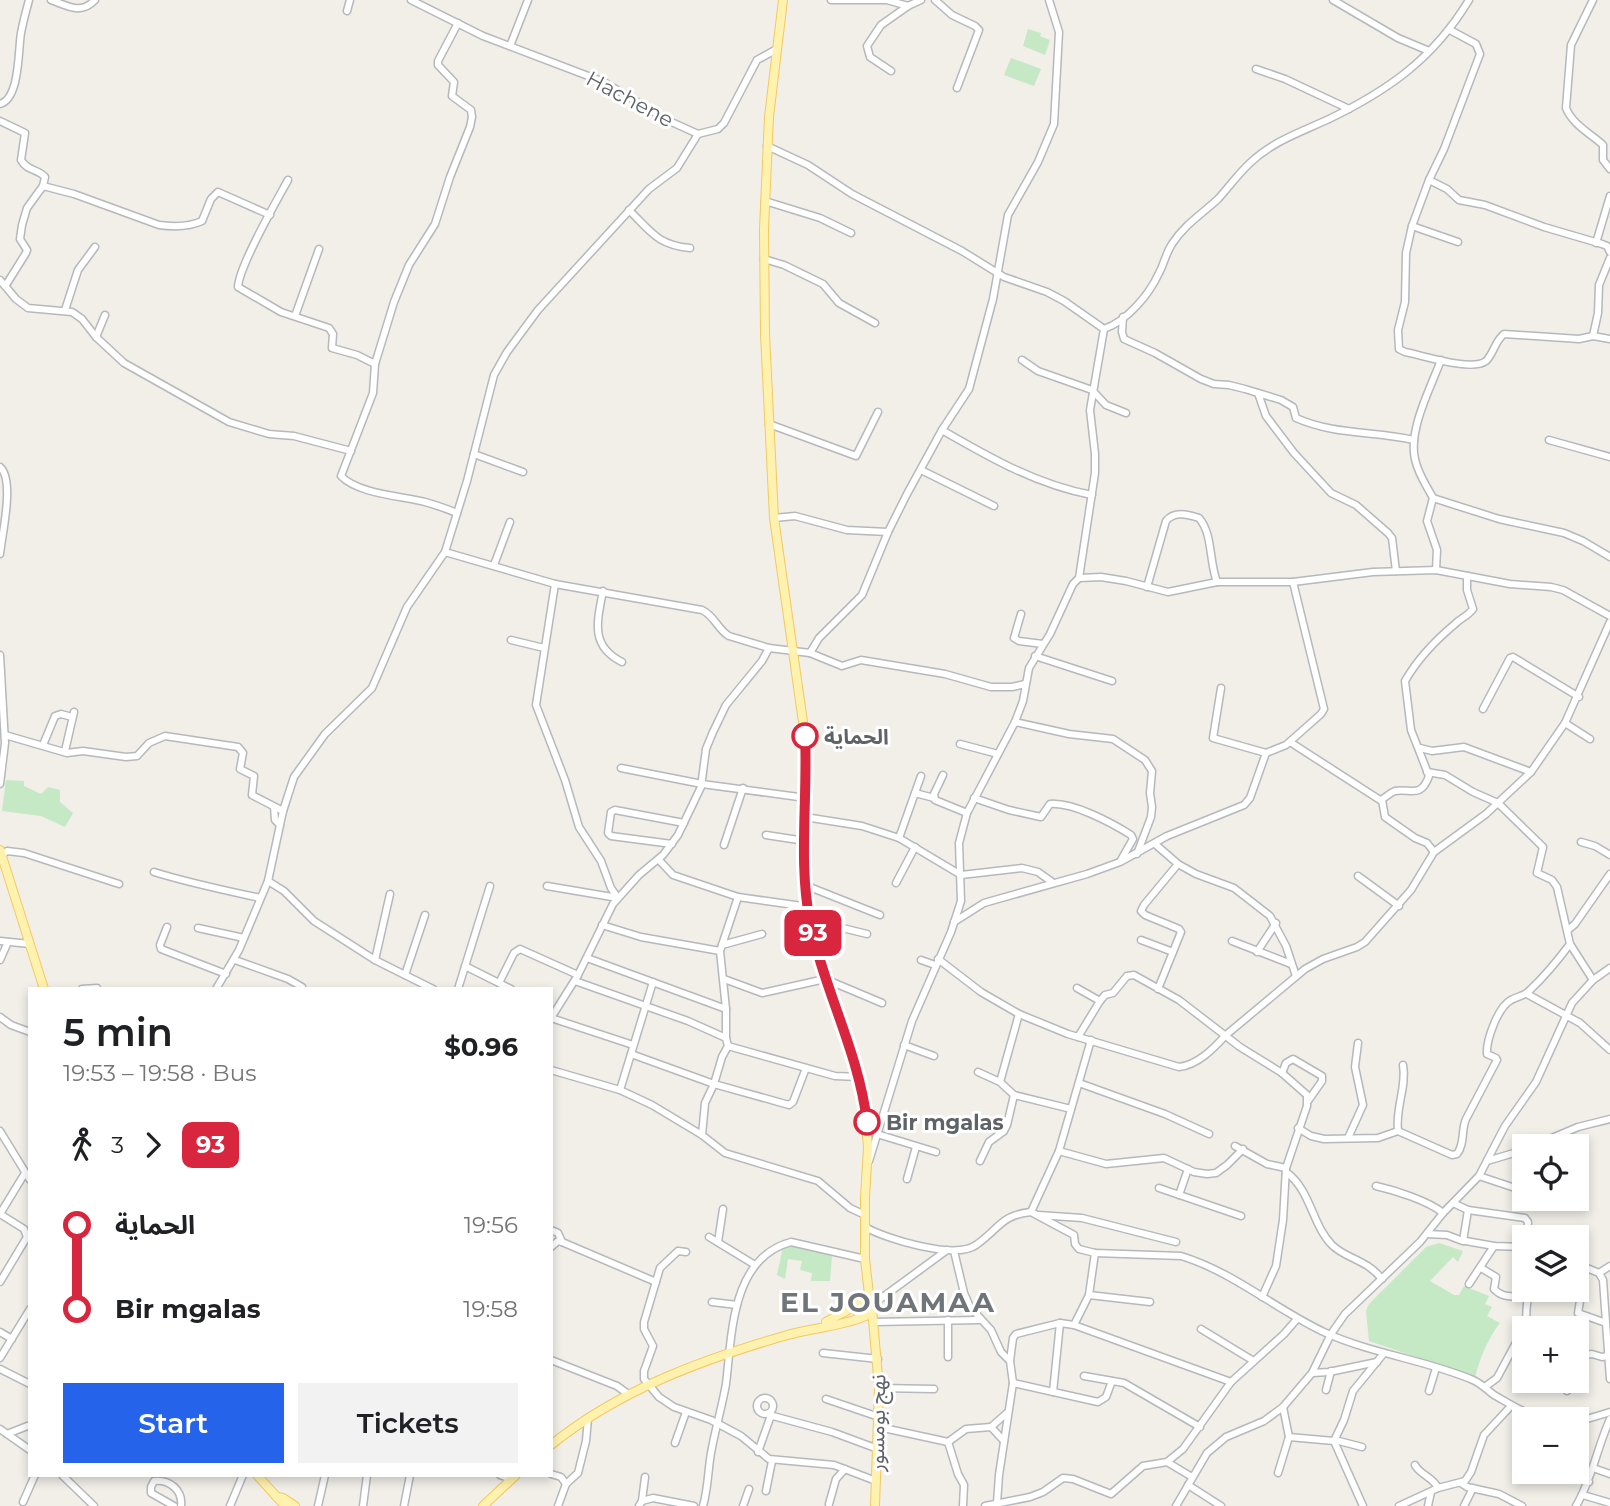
<!DOCTYPE html>
<html lang="en">
<head>
<meta charset="utf-8">
<style>
	body { margin:0; font-family:Montserrat,"Noto Sans Arabic",sans-serif; background:#f2f2f2; color:#202124; height:100vh; display:flex; flex-direction:column; font-size:26px; white-space:nowrap }
	* { box-sizing:border-box; margin:0 }
	p { font-size:23px; color:#757577 }
	.icon { flex:none; width:38px; height:38px; fill:none; stroke:currentColor; stroke-width:2; stroke-linecap:round; stroke-linejoin:round }
	.map { position:relative; flex:1; overflow:hidden }
	.drawer { position:absolute; left:28px; top:987px; width:525px; height:490px; display:flex; flex-direction:column; background:#fff; border-radius:0px; box-shadow:0 4px 10px #0003 }
	.drawer>* { flex:none }
	.badge { padding:0 14px; border-radius:10px; font-size:24px; line-height:46px }
	.buttons { position:absolute; left:1512px; top:1134px; display:grid; gap:14px }
	.buttons a { display:grid; place-items:center; width:77px; height:77px; border-radius:0px; background:#fff; box-shadow:0 4px 10px #0003; font-size:35px }
	.map>.badge { position:absolute; translate:-50% -50%; box-shadow:0 0 0 4px #fff }
	.legs { display:flex; align-items:center; gap:10px; height:77px; padding:0 35px; font-size:23px }
	.legs p { margin-inline-start:auto }
	.headline { display:flex; align-items:center; justify-content:space-between; height:119px; padding:0 35px }
	h1 { font-size:38px; font-weight:600; line-height:52px }
	.action { display:flex; gap:14px; margin-top:auto; padding:14px 35px }
	.action a { flex:1; height:80px; border-radius:0px; background:#2563eb; color:#fff; font-size:28px; font-weight:600; line-height:80px; text-align:center }
	.action a+a { background:#f2f2f2; color:#202124 }
	ul { padding:0 35px; list-style:none }
	li { display:flex; align-items:center; gap:24px; height:84px; font-size:26px }
	li i { display:grid; place-items:center; width:10px; height:100%; margin:0 9px; background:currentColor }
	li i::after { content:''; width:18px; height:18px; margin:-9px; border:5px solid; border-radius:50%; background:#fff }
	li p { margin-inline-start:auto }
	li:first-child i { background:linear-gradient(#0000 50%,currentColor 0) }
	li:last-child i { background:linear-gradient(currentColor 50%,#0000 0) }
	.map>svg:first-child { display:block }
</style>
</head>
<body>
<div class="map">
<svg width="1610" height="1506" viewBox="0 0 1610 1506">
	<rect width="100%" height="100%" fill="#f1efe8"/>
	<g fill="#c5e8c5">
		<path d="M1028 29 1041 33 1040 36 1050 40 1045 55 1023 46Z"/>
		<path d="M1011 58 1041 69 1034 86 1004 75Z"/>
		<path d="M6 780 24 781V786L41 794 48 787 60 790V802L73 813 65 827 41 816 2 811Z"/>
		<path d="M1439 1243 1463 1251 1458 1262 1453 1257 1430 1281 1454 1295H1459L1464 1286 1489 1296 1485 1304 1492 1307 1487 1316 1500 1323C1488 1338 1480 1358 1475 1377L1369 1341 1366 1311 1369 1304 1426 1247Z"/>
		<path d="M789 1245 832 1255 830 1281H811L812 1273 800 1270 802 1261 788 1259 785 1279 777 1275 783 1247Z"/>
	</g>
	<g fill="none" stroke-linecap="round" stroke-linejoin="round">
		<g stroke="#b5b8bc" stroke-width="9">
			<g id="minor">
				<path d="M51 0C68 6 81 15 95 0"/>
				<path d="M411 0 483 36 604 82 667 120 698 134 718 129 724 123 757 60 777 49"/>
				<path d="M831 0H887L908 6 921 0"/>
				<path d="M935 0 952 15 975 26 979 30 957 88"/>
				<path d="M1333 0 1398 38 1429 51"/>
				<path d="M1593 0 1571 45 1566 108C1572 124 1591 134 1603 145V160L1610 169"/>
				<path d="M347 11 350 0"/>
				<path d="M1450 30 1476 44 1480 54 1444 149 1429 180 1412 226 1406 253 1405 302 1398 330 1399 349 1405 352C1422 355 1472 372 1486 361 1494 353 1495 341 1504 334L1579 339 1593 336 1610 339"/>
				<path d="M510 46 528 0"/>
				<path d="M1256 69 1285 79 1349 109"/>
				<path d="M891 71 870 57 867 46 881 25 908 6"/>
				<path d="M0 104C20 99 18 50 21 33 23 22 26 11 29 0"/>
				<path d="M0 121 25 133 21 160C27 171 38 169 45 177L43 186 27 208 22 225 20 239 27 250 26 253 6 285"/>
				<path d="M767 146 808 165 852 194 962 251 1004 277 1047 292 1064 301 1104 329 1090 410 1095 454V473L1079 578 1073 584 1050 634 1029 668 1023 701 1015 722 967 813 959 843 961 901 951 932 912 1021 869 1161"/>
				<path d="M288 180C276 202 239 266 238 287L281 312 329 328 333 334 332 348 357 355 375 364"/>
				<path d="M1429 180 1447 189 1459 200 1485 205 1544 227 1602 244 1607 246 1610 252"/>
				<path d="M43 186 74 194 159 225C174 227 189 227 202 221L211 199 218 192 270 215"/>
				<path d="M765 201 820 218 851 233"/>
				<path d="M629 210C651 232 658 245 690 248"/>
				<path d="M1412 226 1458 242"/>
				<path d="M1596 243 1610 196"/>
				<path d="M764 259 784 265 823 284 839 303 875 323"/>
				<path d="M0 280 16 299 28 308 72 312 82 319 96 337 124 363 229 422 269 434 294 436 351 451"/>
				<path d="M65 310 78 270 95 247"/>
				<path d="M295 316 319 249"/>
				<path d="M1123 317 1122 332 1124 339 1155 353 1201 379 1214 384 1229 385 1245 389 1281 400 1293 407 1296 418C1334 435 1375 431 1414 440"/>
				<path d="M1104 329C1127 321 1149 295 1159 273 1164 264 1166 253 1172 244 1184 225 1202 214 1218 199 1229 187 1238 174 1250 163 1273 141 1301 132 1329 119 1389 90 1434 58 1469 0"/>
				<path d="M1593 336 1598 313 1599 285 1610 258"/>
				<path d="M96 337 105 315"/>
				<path d="M1022 360 1038 371 1092 390 1106 405 1126 413"/>
				<path d="M1258 393 1266 416 1294 453 1331 493 1356 505 1388 533 1392 538 1396 571"/>
				<path d="M769 424 856 456 878 412"/>
				<path d="M942 430C989 457 1037 485 1092 495"/>
				<path d="M1549 440 1610 457"/>
				<path d="M474 454 523 472"/>
				<path d="M0 467C15 480 2 534 0 554"/>
				<path d="M921 470 994 506"/>
				<path d="M1433 498 1499 519 1564 533 1583 541 1610 557"/>
				<path d="M457 513C447 509 436 505 425 502 402 496 358 494 341 476L373 393 375 364 394 302 409 265 435 224 450 177 470 127 472 117 471 110 452 96 454 82 438 65V61L458 23"/>
				<path d="M774 518 795 516 847 530 888 532"/>
				<path d="M445 552 555 584 702 610C715 616 718 630 729 636L769 648 810 653 819 638 862 595 888 532 907 494 942 430 969 389 993 299 1008 215 1038 162 1054 124 1059 32 1049 0"/>
				<path d="M494 565 510 522"/>
				<path d="M1436 570 1437 550 1427 521 1433 498C1426 485 1418 474 1415 459 1408 430 1431 387 1441 360"/>
				<path d="M1079 578 1101 577 1126 581 1168 592 1217 582H1293L1373 572 1436 570 1510 584 1551 587 1563 590 1610 616"/>
				<path d="M555 584 536 705 565 780 579 827 601 861 611 888 618 898"/>
				<path d="M1147 587 1166 521C1174 511 1187 514 1199 518 1213 534 1209 562 1217 582"/>
				<path d="M603 591C597 622 590 646 622 662"/>
				<path d="M1021 614 1014 638 1019 641 1043 644"/>
				<path d="M511 640 544 648"/>
				<path d="M810 653 842 666 861 660 945 674 991 687H1012L1025 684"/>
				<path d="M0 655 5 743 0 784"/>
				<path d="M1035 656 1112 681"/>
				<path d="M1221 688 1213 738 1266 753"/>
				<path d="M1483 709 1510 658 1513 657 1579 697"/>
				<path d="M1015 722 1069 734 1113 739 1145 760 1152 771 1150 793 1152 807 1151 817 1137 854"/>
				<path d="M1565 723 1590 739"/>
				<path d="M5 735 67 753 83 751 126 757 137 756 149 743 165 736 238 747 243 753 240 769 254 776 252 795 283 811"/>
				<path d="M1290 742 1380 800C1386 798 1389 793 1395 791 1410 788 1421 799 1429 776L1411 730 1405 681C1417 660 1437 639 1455 624 1461 618 1468 616 1473 609L1467 590V576"/>
				<path d="M960 744 998 754"/>
				<path d="M43 745 55 716 61 714 72 717"/>
				<path d="M1420 748 1432 751 1464 747 1531 772"/>
				<path d="M65 751 74 712"/>
				<path d="M621 768 702 784 806 798"/>
				<path d="M1427 772 1445 775 1473 792 1498 803 1543 847 1537 873 1552 880 1557 887 1570 944 1593 980"/>
				<path d="M943 775 934 794 935 800 967 813"/>
				<path d="M915 793 934 798"/>
				<path d="M974 798 1009 810 1041 817 1050 804C1073 802 1112 823 1131 835L1133 839 1121 860"/>
				<path d="M1382 800 1385 817 1415 838 1427 843 1434 852"/>
				<path d="M274 807 275 820 280 825"/>
				<path d="M805 817 862 826 899 838 961 875 1022 868 1038 872 1052 882"/>
				<path d="M766 835 805 841"/>
				<path d="M899 838 921 776"/>
				<path d="M1581 842 1595 846 1610 855"/>
				<path d="M672 844 611 836 608 833 611 812 615 810 684 823"/>
				<path d="M1155 844 1178 864 1196 874 1234 888 1270 916 1286 946 1296 976"/>
				<path d="M724 845 743 788"/>
				<path d="M2 855 7 851 24 853 119 884"/>
				<path d="M659 860 673 875 738 897 809 907"/>
				<path d="M154 872C189 883 224 890 260 898"/>
				<path d="M1358 876 1399 906"/>
				<path d="M268 881 284 891 314 921 375 960 433 989"/>
				<path d="M896 883 915 847"/>
				<path d="M547 886 618 898"/>
				<path d="M807 886 880 915"/>
				<path d="M810 920 867 934"/>
				<path d="M954 922 984 903 1087 874 1120 862 1167 836 1244 805 1250 798 1266 753 1286 745 1321 714 1324 709 1293 582"/>
				<path d="M602 925 641 937 720 951"/>
				<path d="M167 927 160 945 161 949 226 974"/>
				<path d="M198 928 244 938"/>
				<path d="M1568 930 1575 924 1610 874"/>
				<path d="M1141 940 1173 952"/>
				<path d="M0 941 30 944"/>
				<path d="M1232 941 1291 964"/>
				<path d="M722 945 762 934"/>
				<path d="M1257 952 1276 923"/>
				<path d="M587 958 726 1009"/>
				<path d="M938 959 981 992 1019 1014 1068 1034 1179 1067C1198 1065 1214 1048 1226 1035L1305 969 1323 959 1357 947 1365 942 1411 890 1434 852 1486 814 1531 772 1565 723 1610 622"/>
				<path d="M0 960 8 942"/>
				<path d="M235 960 288 979 302 987"/>
				<path d="M375 960 390 894"/>
				<path d="M921 960 935 965"/>
				<path d="M465 966 511 989"/>
				<path d="M405 975 425 915"/>
				<path d="M724 979 762 993 825 979 882 1003"/>
				<path d="M575 981 688 1021 726 1038"/>
				<path d="M499 983 514 953 520 949 578 975"/>
				<path d="M1077 988 1100 1001"/>
				<path d="M82 989 97 988"/>
				<path d="M216 989 239 950 268 881 283 811 294 777 325 734 372 688 407 607 445 552 467 481 494 375 507 352 538 310 649 189 677 168 698 134"/>
				<path d="M458 989 490 886"/>
				<path d="M1158 989 1181 932 1179 929 1145 915 1141 911 1144 905 1178 864"/>
				<path d="M1527 994 1580 1023 1610 1050"/>
				<path d="M1019 1014 1000 1082 1014 1095 1071 1109"/>
				<path d="M0 1017 11 1025 30 1032"/>
				<path d="M1078 1037 1100 1001 1105 995 1113 993 1127 976 1134 975 1179 1000 1240 1047 1282 1073 1307 1095V1106L1286 1168 1283 1220 1276 1266 1262 1297"/>
				<path d="M633 1045 551 1018 578 975 613 904 639 875 663 855 678 835 701 787 706 749 713 732 726 705 762 661 769 648"/>
				<path d="M904 1045 934 1056"/>
				<path d="M728 1046 835 1076 859 1077"/>
				<path d="M631 1054 714 1084 789 1105 793 1102 806 1068"/>
				<path d="M551 1070 620 1090 652 1105 702 1135 725 1153 818 1181 850 1208 865 1215"/>
				<path d="M978 1072 1000 1082"/>
				<path d="M1282 1073 1286 1063 1293 1059 1322 1076V1081L1308 1101"/>
				<path d="M1079 1083 1165 1114 1209 1134"/>
				<path d="M620 1090 653 982"/>
				<path d="M1298 1128 1311 1136 1324 1139 1378 1138 1398 1131 1452 1155 1457 1154C1465 1144 1461 1130 1466 1119L1497 1060 1496 1058 1487 1054C1486 1040 1498 1007 1511 1000 1518 996 1525 996 1530 990 1545 976 1558 960 1570 944"/>
				<path d="M0 1131 30 1180"/>
				<path d="M1398 1131C1395 1108 1407 1087 1403 1065"/>
				<path d="M877 1134 936 1152"/>
				<path d="M702 1135 705 1103 714 1084 722 1057 728 1046 726 1038V1009L720 951 738 897"/>
				<path d="M1348 1138 1363 1105 1355 1067 1358 1043"/>
				<path d="M1235 1146 1267 1164 1286 1168"/>
				<path d="M1533 1146 1578 1127 1610 1119"/>
				<path d="M1059 1151 1106 1164 1164 1158 1194 1172 1207 1174 1216 1173 1227 1165 1243 1149"/>
				<path d="M980 1161 989 1142 1004 1131 1007 1125 1014 1095"/>
				<path d="M1487 1161 1524 1150"/>
				<path d="M1286 1172C1311 1190 1312 1225 1332 1245 1346 1259 1366 1259 1382 1279"/>
				<path d="M1479 1176 1524 1191"/>
				<path d="M907 1179 916 1147"/>
				<path d="M1376 1186C1394 1190 1429 1201 1443 1213"/>
				<path d="M1159 1188 1241 1216"/>
				<path d="M1179 1195 1188 1169"/>
				<path d="M1453 1203 1468 1210 1525 1218 1528 1222 1527 1237"/>
				<path d="M1031 1212 1059 1151 1091 1040"/>
				<path d="M0 1214 24 1229 27 1237 0 1282"/>
				<path d="M0 1214 25 1173"/>
				<path d="M1038 1215 1082 1218 1176 1242"/>
				<path d="M865 1227C886 1239 955 1260 976 1245 999 1229 1001 1215 1031 1212L1074 1235 1075 1244 1079 1249 1095 1253 1181 1256C1234 1272 1276 1310 1326 1333 1373 1354 1426 1360 1473 1380 1482 1384 1487 1390 1494 1395 1517 1408 1526 1415 1552 1419"/>
				<path d="M551 1230 558 1233 562 1242"/>
				<path d="M1427 1234 1447 1235 1460 1240 1494 1246 1524 1247"/>
				<path d="M709 1237 755 1265"/>
				<path d="M1577 1239 1581 1231"/>
				<path d="M1463 1241 1468 1210"/>
				<path d="M718 1242 723 1209"/>
				<path d="M551 1247 558 1241 562 1242 656 1282"/>
				<path d="M954 1251 964 1293 970 1307 991 1330 1001 1352 1010 1361"/>
				<path d="M686 1252 678 1251 660 1268 644 1322V1329L653 1346 644 1371V1379L659 1397 674 1407 711 1420 741 1436 769 1459 834 1465 876 1481"/>
				<path d="M1577 1264 1599 1273 1603 1280 1610 1379"/>
				<path d="M1481 1268 1496 1277 1494 1289C1504 1300 1515 1294 1528 1299 1525 1310 1528 1318 1524 1328"/>
				<path d="M1599 1273 1610 1266"/>
				<path d="M1469 1284 1494 1246"/>
				<path d="M1089 1295 1150 1302"/>
				<path d="M1580 1301 1578 1313 1606 1323"/>
				<path d="M712 1302 737 1305"/>
				<path d="M872 1305 947 1250"/>
				<path d="M874 1322 979 1320"/>
				<path d="M1074 1325 1089 1295 1095 1253"/>
				<path d="M1201 1329 1252 1360"/>
				<path d="M0 1332 12 1339"/>
				<path d="M823 1353 878 1359"/>
				<path d="M1577 1356 1592 1354 1602 1357 1608 1356"/>
				<path d="M948 1357V1320"/>
				<path d="M0 1358 30 1309"/>
				<path d="M551 1360 617 1386 628 1394"/>
				<path d="M0 1369 30 1384"/>
				<path d="M1312 1373 1329 1372 1377 1362"/>
				<path d="M1084 1376 1124 1383 1200 1427"/>
				<path d="M1013 1383 1098 1402 1106 1397 1112 1381"/>
				<path d="M1486 1386 1497 1378 1524 1328"/>
				<path d="M879 1388 934 1389"/>
				<path d="M1326 1390 1331 1371"/>
				<path d="M1429 1391 1436 1368"/>
				<path d="M1567 1391 1569 1381"/>
				<path d="M1053 1392 1060 1323"/>
				<circle cx="765" cy="1406" r="8"/>
				<path d="M826 1399 879 1417"/>
				<path d="M1577 1422 1610 1412"/>
				<path d="M879 1427 948 1442 966 1429 991 1427 1004 1441"/>
				<path d="M991 1427 1008 1412"/>
				<path d="M0 1429 30 1450"/>
				<path d="M7 1434 30 1425"/>
				<path d="M1289 1437 1334 1441"/>
				<path d="M1335 1440 1362 1447"/>
				<path d="M948 1442 958 1474 964 1485 963 1506"/>
				<path d="M675 1443 686 1412"/>
				<path d="M758 1452 770 1418 773 1416 832 1432 878 1449"/>
				<path d="M1167 1462 1192 1477"/>
				<path d="M1415 1465C1420 1475 1433 1477 1438 1488"/>
				<path d="M1593 1468 1610 1474"/>
				<path d="M1559 1472 1589 1482"/>
				<path d="M1278 1473 1289 1437 1283 1407"/>
				<path d="M551 1474 561 1477 566 1484 558 1506"/>
				<path d="M62 1475 94 1506"/>
				<path d="M500 1475 511 1479"/>
				<path d="M1461 1483 1467 1487 1499 1494 1522 1506"/>
				<path d="M566 1484 578 1473 586 1441 588 1418"/>
				<path d="M1188 1485 1221 1506"/>
				<path d="M766 1491 772 1461"/>
				<path d="M1583 1495 1610 1503"/>
				<path d="M642 1501 645 1477"/>
				<path d="M23 1502 35 1475"/>
				<path d="M997 1503 999 1475 1013 1383 1010 1361 1013 1338 1016 1334 1060 1323 1074 1325 1231 1382"/>
				<path d="M829 1504 836 1479 845 1469"/>
				<path d="M174 1506 151 1493V1487L154 1481C169 1479 183 1490 181 1506"/>
				<path d="M230 1506 243 1475"/>
				<path d="M318 1506 325 1475"/>
				<path d="M363 1506 367 1475"/>
				<path d="M404 1506 410 1475"/>
				<path d="M639 1506 642 1501 653 1498 694 1506"/>
				<path d="M703 1506C708 1489 708 1470 711 1453 715 1430 722 1407 726 1384 732 1335 731 1258 791 1242L865 1259"/>
				<path d="M743 1506 749 1489"/>
				<path d="M985 1506 1030 1497 1043 1492 1063 1478 1073 1479 1111 1494 1143 1466 1167 1462 1183 1449 1231 1382 1284 1334 1297 1319"/>
				<path d="M1176 1506 1207 1453 1226 1437 1264 1421 1283 1407 1312 1373 1331 1334 1345 1314 1420 1242 1443 1213 1479 1176 1505 1126 1536 1082 1572 1003 1593 980 1610 968"/>
				<path d="M1363 1506 1334 1441 1344 1420 1353 1391 1384 1353"/>
				<path d="M1399 1506 1438 1488 1465 1481 1471 1472 1484 1435 1511 1406"/>
				<path d="M1428 1506 1431 1492"/>
				<path d="M1464 1506 1473 1488"/>
				<path d="M1576 1506C1592 1479 1597 1448 1610 1419"/>
			</g>
		</g>
		<g stroke="#f2c960" stroke-width="10">
			<g id="major">
				<path d="M783 0 769 117 764 229 765 334 774 518 805 736V841L810 920 825 979 859 1077 864 1098 868 1148 865 1197V1259L870 1303"/>
				<path d="M0 850 44 989"/>
				<circle cx="864" cy="1308" r="8"/>
				<path d="M872 1309 879 1388 875 1506"/>
				<path d="M826 1322 857 1305"/>
				<path d="M551 1445C619 1390 701 1360 784 1336 810 1328 839 1327 863 1317"/>
				<path d="M257 1475 285 1506"/>
				<path d="M277 1497 283 1498 295 1506"/>
				<path d="M483 1506 516 1475"/>
			</g>
		</g>
		<use href="#minor" stroke="#fff" stroke-width="6"/>
		<use href="#major" stroke="#fff2af" stroke-width="8"/>
	</g>
	<g fill="none" stroke-linecap="round" stroke-linejoin="round">
		<g stroke="#fff" stroke-width="16">
			<path id="line-1" d="M805 736C808 797 798 862 810 922 824 990 859 1053 867 1122"/>
		</g>
		<use href="#line-1" stroke="#d7263d" stroke-width="10"/>
	</g>
	<g fill="#fff" stroke="#d7263d" stroke-width="3.5">
		<circle cx="805" cy="736" r="12"/>
		<circle cx="867" cy="1122" r="12"/>
	</g>
	<g text-anchor="middle" dominant-baseline="central" stroke-width="6" stroke-linejoin="round" paint-order="stroke">
		<g font-size="21" fill="#5f6368" stroke="#fff">
			<text transform="translate(630 99) rotate(28)">Hachene</text>
			<text transform="translate(877 1423) rotate(-89)">نهج بومسور</text>
		</g>
		<g font-size="21" font-weight="bold" fill="#5f6368" stroke="#fff" text-anchor="start">
			<text x="824" y="736">الحماية</text>
			<text x="886" y="1122">Bir mgalas</text>
		</g>
		<g font-size="28" font-weight="bold" letter-spacing="2" fill="#70757a" stroke="#fff">
			<text x="888" y="1302">EL JOUAMAA</text>
		</g>
	</g>
</svg>
<div class="buttons">
<a><svg class="icon" aria-label="locate" viewBox="0 0 24 24"><circle cx="12" cy="12" r="6"/><path d="M12 2v4M12 18v4M2 12h4M18 12h4"/></svg></a>
<a><svg class="icon" aria-label="layers" viewBox="0 0 24 24"><path d="M12 4l9 5-9 5-9-5zM3 14l9 5 9-5"/></svg></a>
<a>+</a>
<a>−</a>
</div>
<b class="badge" style="left:813px;top:933px;background:#d7263d;color:#fff">93</b>
<section class="drawer">
<div class="headline"><div><h1>5 min</h1><p>19:53 – 19:58 · Bus</p></div><b>$0.96</b></div>
<div class="legs"><svg class="icon" aria-label="walk" viewBox="0 0 24 24"><circle cx="13" cy="4" r="2"/><path d="M13 8l-2 6 4 7M11 14l-3 7M7 12l3-4h3l4 4"/></svg>3<svg class="icon" aria-label="forward" viewBox="0 0 24 24"><path d="M9 5l7 7-7 7"/></svg><b class="badge" style="background:#d7263d;color:#fff">93</b></div>
<ul>
<li><i style="color:#d7263d"></i><b>الحماية</b><p>19:56</p></li>
<li><i style="color:#d7263d"></i><b>Bir mgalas</b><p>19:58</p></li>
</ul>
<div class="action"><a>Start</a><a>Tickets</a></div>
</section>
</div>
</body>
</html>
